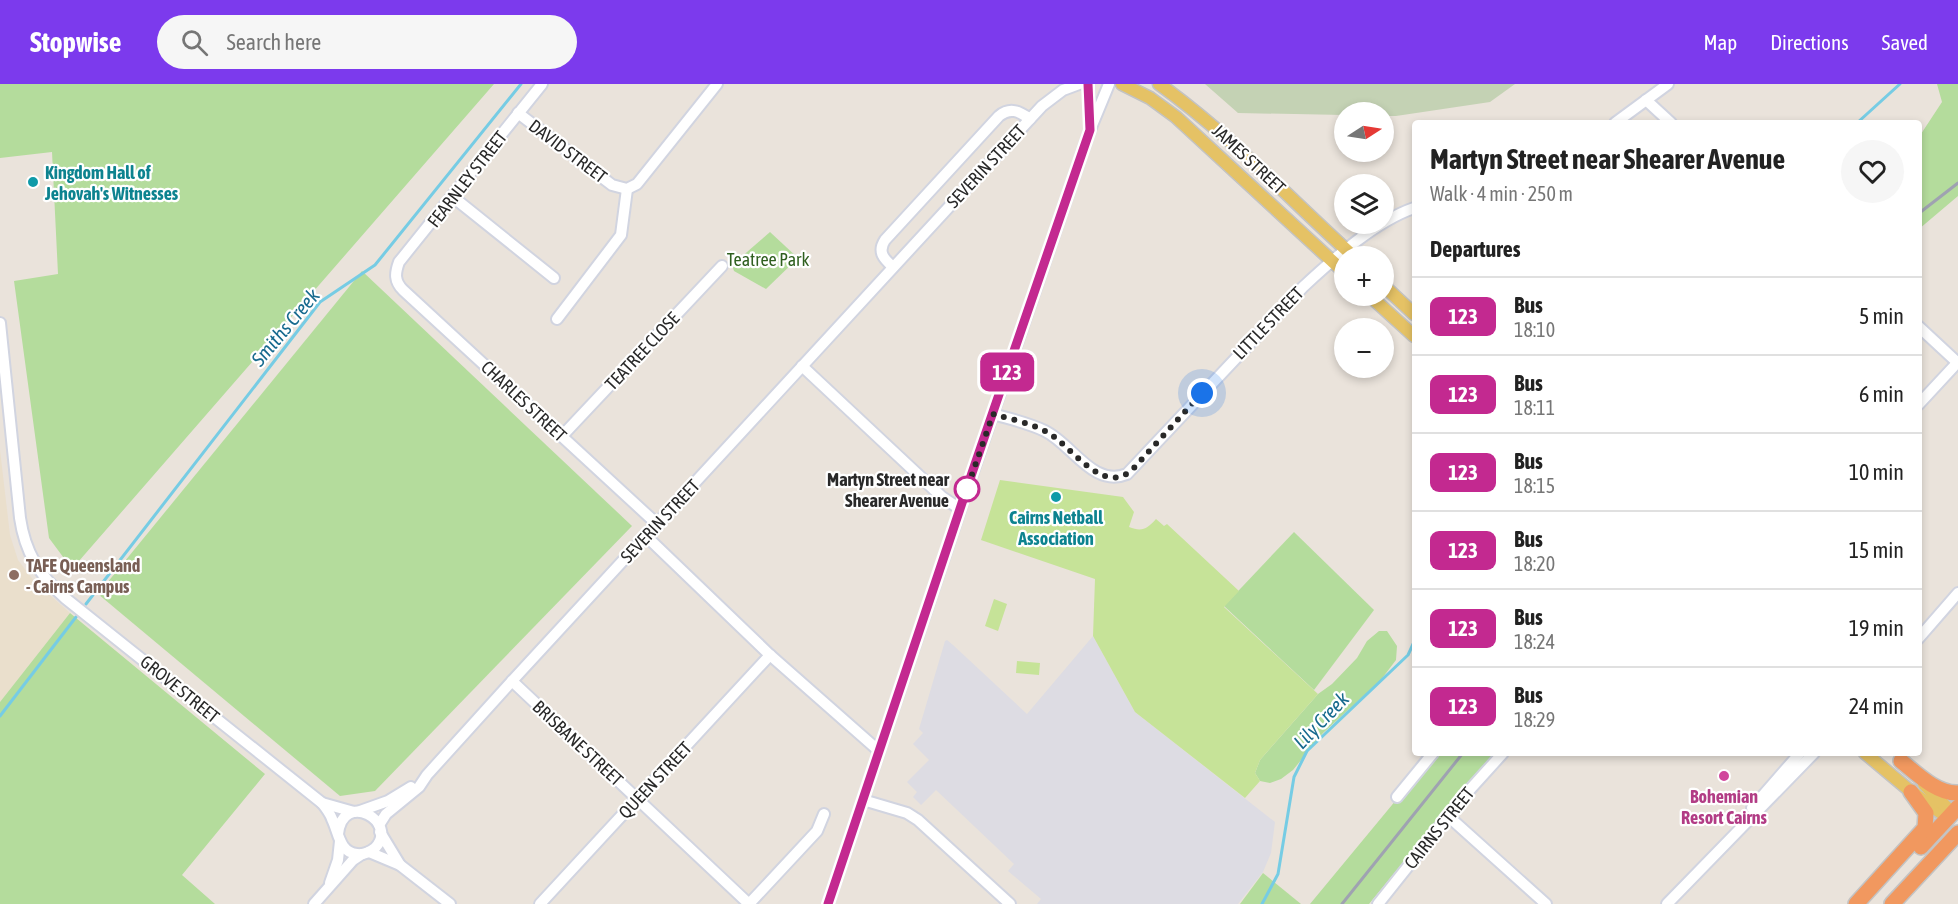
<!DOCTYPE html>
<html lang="en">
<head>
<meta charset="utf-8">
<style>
	body { margin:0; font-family:"Asap Condensed",sans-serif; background:#f6f6f6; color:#222; height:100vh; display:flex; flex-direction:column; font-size:22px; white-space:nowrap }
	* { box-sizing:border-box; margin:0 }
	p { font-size:20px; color:#767676 }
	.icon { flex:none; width:33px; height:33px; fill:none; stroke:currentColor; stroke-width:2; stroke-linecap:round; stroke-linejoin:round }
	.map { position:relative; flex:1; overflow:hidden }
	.side { position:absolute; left:1412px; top:36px; width:510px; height:636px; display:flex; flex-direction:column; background:#fff; border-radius:6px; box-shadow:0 3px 9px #0003 }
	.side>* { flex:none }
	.badge { padding:0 12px; border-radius:9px; font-size:21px; line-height:39px }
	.needle { width:39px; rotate:78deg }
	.fabs { position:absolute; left:1334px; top:18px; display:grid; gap:12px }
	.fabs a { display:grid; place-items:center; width:60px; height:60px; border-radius:50%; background:#fff; box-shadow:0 3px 9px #0003; font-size:30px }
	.you { position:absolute; width:30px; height:30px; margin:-15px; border:4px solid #fff; border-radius:50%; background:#1a73e8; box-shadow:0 0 0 9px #1a73e833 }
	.map>.badge { position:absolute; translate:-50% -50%; box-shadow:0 0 0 3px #fff }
	h2 { padding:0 18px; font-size:22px; line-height:54px }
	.round { display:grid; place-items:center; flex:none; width:63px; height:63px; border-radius:32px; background:#f6f6f6 }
	.head { display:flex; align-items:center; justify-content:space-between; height:102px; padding:0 18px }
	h1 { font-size:28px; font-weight:700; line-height:45px }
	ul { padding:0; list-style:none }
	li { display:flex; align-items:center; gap:18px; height:78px; padding:0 18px; border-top:2px solid #e0e0e0 }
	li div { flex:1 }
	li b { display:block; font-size:22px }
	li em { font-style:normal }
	li .badge { min-width:66px; font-weight:700; text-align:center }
	header { display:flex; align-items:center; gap:36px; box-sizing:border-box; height:84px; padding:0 30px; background:#7c3aed; color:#fff }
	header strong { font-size:28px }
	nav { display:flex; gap:33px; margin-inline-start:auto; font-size:21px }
	.search { width:420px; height:54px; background:#f6f6f6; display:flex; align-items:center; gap:15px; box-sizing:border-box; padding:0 21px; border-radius:33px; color:#767676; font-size:22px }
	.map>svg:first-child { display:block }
</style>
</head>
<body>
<header>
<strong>Stopwise</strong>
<div class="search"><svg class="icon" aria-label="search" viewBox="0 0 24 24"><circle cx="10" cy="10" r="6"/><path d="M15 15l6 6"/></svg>Search here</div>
<nav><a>Map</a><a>Directions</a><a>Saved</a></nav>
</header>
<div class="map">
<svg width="1958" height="820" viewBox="0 0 1958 820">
	<rect width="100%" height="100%" fill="#eae3db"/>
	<path fill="#dddce3" d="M1093 552 1135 628 1275 738 1271 769 1263 788 1238 820H1037L1041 815 1008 787 1014 780 936 706 921 721 913 713 917 708 907 698 929 676 913 660 923 649 919 645 945 557 947 556 953 561 1027 630Z"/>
	<path fill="#eadfcc" d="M0 366 10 451 18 476 34 497 70 529 0 618Z"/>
	<g fill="#b4dc9c">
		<path d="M0 0H494L72 485 49 454 14 197 58 190 52 68 0 74Z"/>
		<path d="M1937 0H1958V112L1919 145V53L1942 18Z"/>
		<path d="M770 148 798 174 766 205 734 187 732 181Z"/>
		<path d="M362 187 632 442 375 707 340 712 98 510Z"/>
		<path d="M1294 448 1374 526 1314 606 1224 522Z"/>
		<path d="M70 529 265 690 182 791 215 820H0V618Z"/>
		<path d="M1379 547H1387L1397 562 1396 576 1380 597 1323 649 1293 686 1281 695 1270 699 1260 697 1255 689 1260 676 1318 610 1332 600 1357 574 1367 557Z"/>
		<path d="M1435 669H1496L1459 710 1369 820H1310Z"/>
		<path d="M1263 789 1301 820H1240Z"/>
	</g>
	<path fill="#c4d2b4" d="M1205 0H1515L1490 18 1396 32H1383V28H1344V31L1238 29Z"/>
	<g fill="#c6e398">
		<path d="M1000 396 1123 413 1134 428 1129 443C1142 448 1147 445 1156 435L1164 442 1167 440 1239 507 1224 523 1318 610 1260 676 1255 689 1260 697 1245 714 1135 628 1093 552 1095 495 981 456Z"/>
		<path d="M994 515 1007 520 998 547 985 542Z"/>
		<path d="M1017 577 1040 579 1039 591 1016 589Z"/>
	</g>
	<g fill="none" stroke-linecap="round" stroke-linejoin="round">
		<g stroke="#76cce4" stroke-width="3">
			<path d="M1857 39 1900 0"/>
			<path d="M86 520 320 218 375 181 521 0"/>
			<path d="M0 632 76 533"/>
			<path d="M1262 820 1278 790 1294 693 1307 667 1408 571 1414 558"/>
		</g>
		<g stroke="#d1d4e0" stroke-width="14">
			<g id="minor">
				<path d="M542 0 399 178C395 189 394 197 403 206L657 440"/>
				<path d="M1088 0 1091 39"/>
				<path d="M1646 16 1671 39"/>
				<path d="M518 29 612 101 627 105 637 100 717 0"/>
				<path d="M1615 39 1668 0"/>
				<path d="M453 113 554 194"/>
				<path d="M893 183C884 175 877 168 885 156L999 32C1010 23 1019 27 1030 35"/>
				<path d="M557 235 621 151 627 105"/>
				<path d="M0 239 20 434C25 468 39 491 65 514L322 719C326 724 330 729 332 735 339 749 339 768 357 770 364 771 370 768 375 764 400 738 343 705 338 750"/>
				<path d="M1918 242 1958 279"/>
				<path d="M802 282 942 413 960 425"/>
				<path d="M1918 321 1958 278"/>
				<path d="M993 330C1010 335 1029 339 1045 347 1072 360 1093 404 1127 390L1303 203C1333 175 1376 137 1414 124"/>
				<path d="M562 352 722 182"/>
				<path d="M646 452 770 571 879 667"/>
				<path d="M1918 555 1958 509"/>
				<path d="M512 597 749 820"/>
				<path d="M1397 713 1433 669"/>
				<path d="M863 716 907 729 918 736 1010 820"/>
				<path d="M322 719 354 728"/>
				<path d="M1752 724 1800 669"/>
				<path d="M360 727 388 717 411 703"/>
				<path d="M1448 732 1546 820"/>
				<path d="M379 741 386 730 419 703 427 691 512 597 1042 22 1063 6 1079 0"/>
				<path d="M380 748 400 781"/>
				<path d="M369 768 400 781 450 820"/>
				<path d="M330 799 338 776 340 757"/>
				<path d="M314 820 353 776 362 770"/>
				<path d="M540 820 770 571"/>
				<path d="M749 820 817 747 824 730"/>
				<path d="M828 820 966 408 1090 46 1109 0"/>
				<path d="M1378 820 1465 711 1503 669"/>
				<path d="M1667 820 1814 669"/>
			</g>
		</g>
		<g stroke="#c3c3c3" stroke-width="15">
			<g id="major">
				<path d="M1122 0 1150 14 1176 33 1344 188"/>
				<path d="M1159 0C1230 51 1289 114 1353 172"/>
				<path d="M1383 201 1414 230"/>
				<path d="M1370 212 1414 252"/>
				<path d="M1865 669 1908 705 1948 734"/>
				<path d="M1924 700 1952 729"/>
			</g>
		</g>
		<g stroke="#c3c3c3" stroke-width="18">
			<g id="highway">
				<path d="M1901 677C1917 690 1937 710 1958 709"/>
				<path d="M1921 763 1958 723"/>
				<path d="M1856 820 1925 744 1926 729 1911 708"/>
				<path d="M1892 820 1958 749"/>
			</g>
		</g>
		<use href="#minor" stroke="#fff" stroke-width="10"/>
		<use href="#major" stroke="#e5c265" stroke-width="12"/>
		<use href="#highway" stroke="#f1985f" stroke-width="15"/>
		<g stroke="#9fa2b1" stroke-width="3">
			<path d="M1918 130 1958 99"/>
			<path d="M1342 820 1463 669"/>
		</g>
	</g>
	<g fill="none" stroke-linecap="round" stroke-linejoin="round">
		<g stroke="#fff" stroke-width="14">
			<path id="line" d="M828 820 972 389 1090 46 1088 0"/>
		</g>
		<use href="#line" stroke="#c32990" stroke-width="9"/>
		<path stroke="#292929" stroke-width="6" stroke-dasharray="0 10.8" d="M967 405 966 408 993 330C1010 335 1030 339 1047 348 1071 361 1103 414 1133 385L1202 309"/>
	</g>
	<g fill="#0f9aa8" stroke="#fff" stroke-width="2">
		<circle cx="33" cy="98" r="6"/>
		<circle cx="1056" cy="413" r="6"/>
	</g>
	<circle fill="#fff" stroke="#c32990" stroke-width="3" cx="967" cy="405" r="12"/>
	<circle fill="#8d6e63" stroke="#fff" stroke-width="2" cx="14" cy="491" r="6"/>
	<circle fill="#d1479c" stroke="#fff" stroke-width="2" cx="1724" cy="692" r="6"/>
	<g text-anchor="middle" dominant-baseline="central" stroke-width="4.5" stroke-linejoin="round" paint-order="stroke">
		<g font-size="18" fill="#292929" stroke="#fff">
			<text transform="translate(568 67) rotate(37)">DAVID STREET</text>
			<text transform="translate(1249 75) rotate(43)">JAMES STREET</text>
			<text transform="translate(986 82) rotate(-47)">SEVERIN STREET</text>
			<text transform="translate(467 95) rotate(-52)">FEARNLEY STREET</text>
			<text transform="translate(1268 239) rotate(-46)">LITTLE STREET</text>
			<text transform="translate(642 267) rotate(-47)">TEATREE CLOSE</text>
			<text transform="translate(524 317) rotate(43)">CHARLES STREET</text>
			<text transform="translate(660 437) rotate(-47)">SEVERIN STREET</text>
			<text transform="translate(180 605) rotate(39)">GROVE STREET</text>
			<text transform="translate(578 659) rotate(43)">BRISBANE STREET</text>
			<text transform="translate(655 696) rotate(-47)">QUEEN STREET</text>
			<text transform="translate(1439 744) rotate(-51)">CAIRNS STREET</text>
		</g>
		<g font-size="18" font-weight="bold" fill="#0d838f" stroke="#fff" text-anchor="start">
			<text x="45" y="88">Kingdom Hall of<tspan x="45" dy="21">Jehovah's Witnesses</tspan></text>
			<text x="1056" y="433" text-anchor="middle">Cairns Netball<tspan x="1056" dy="21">Association</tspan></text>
		</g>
		<g font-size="18" fill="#2f5f1f" stroke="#fff">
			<text x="768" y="175">Teatree Park</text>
		</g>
		<g font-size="18" font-weight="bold" fill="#292929" stroke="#fff" text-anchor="end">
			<text x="949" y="395">Martyn Street near<tspan x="949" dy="21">Shearer Avenue</tspan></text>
		</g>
		<g font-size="18" font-weight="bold" fill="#785e54" stroke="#fff" text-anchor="start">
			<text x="26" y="481">TAFE Queensland<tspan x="26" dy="21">- Cairns Campus</tspan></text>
		</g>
		<g font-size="18" font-weight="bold" fill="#b23c85" stroke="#fff">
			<text x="1724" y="712">Bohemian<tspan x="1724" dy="21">Resort Cairns</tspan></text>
		</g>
		<g font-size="20" font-style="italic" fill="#176a8e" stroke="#fff">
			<text transform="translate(285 243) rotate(-50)">Smiths Creek</text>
			<text transform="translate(1321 636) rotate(-46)">Lily Creek</text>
		</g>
	</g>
</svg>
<div class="fabs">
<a><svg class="needle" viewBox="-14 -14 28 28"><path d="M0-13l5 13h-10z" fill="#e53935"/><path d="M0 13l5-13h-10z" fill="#767676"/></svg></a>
<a><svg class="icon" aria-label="layers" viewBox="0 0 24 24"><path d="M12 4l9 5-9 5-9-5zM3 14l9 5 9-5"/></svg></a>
<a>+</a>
<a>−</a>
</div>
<div class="you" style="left:1202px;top:309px"></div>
<b class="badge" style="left:1007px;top:288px;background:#c32990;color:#fff">123</b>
<section class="side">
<div class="head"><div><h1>Martyn Street near Shearer Avenue</h1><p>Walk · 4 min · 250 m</p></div><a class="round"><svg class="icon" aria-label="heart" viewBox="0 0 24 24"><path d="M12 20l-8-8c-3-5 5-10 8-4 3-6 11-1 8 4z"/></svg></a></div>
<h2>Departures</h2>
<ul>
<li><span class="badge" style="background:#c32990;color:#fff">123</span><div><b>Bus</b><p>18:10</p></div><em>5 min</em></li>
<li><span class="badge" style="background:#c32990;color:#fff">123</span><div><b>Bus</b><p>18:11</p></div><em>6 min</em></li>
<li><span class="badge" style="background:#c32990;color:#fff">123</span><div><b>Bus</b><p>18:15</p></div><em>10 min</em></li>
<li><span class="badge" style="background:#c32990;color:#fff">123</span><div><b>Bus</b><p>18:20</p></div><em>15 min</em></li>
<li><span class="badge" style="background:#c32990;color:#fff">123</span><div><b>Bus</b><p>18:24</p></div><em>19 min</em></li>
<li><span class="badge" style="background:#c32990;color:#fff">123</span><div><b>Bus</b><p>18:29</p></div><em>24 min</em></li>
</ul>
</section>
</div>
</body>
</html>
